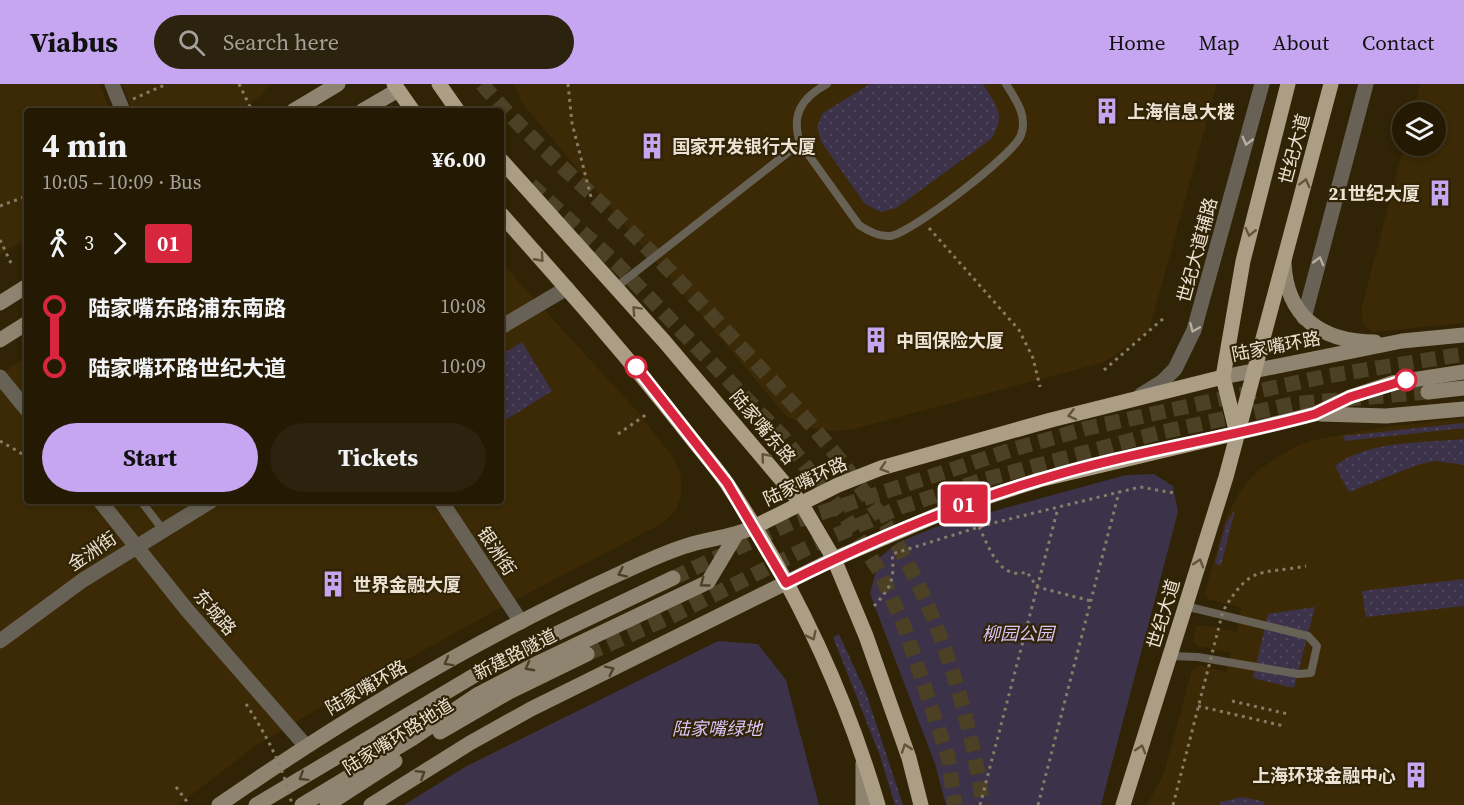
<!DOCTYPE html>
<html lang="en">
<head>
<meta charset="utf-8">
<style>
	body { margin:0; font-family:"Source Serif 4","Noto Sans SC",serif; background:#2c230e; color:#f1f3f6; height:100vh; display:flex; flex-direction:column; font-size:22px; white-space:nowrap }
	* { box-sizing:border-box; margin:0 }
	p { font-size:20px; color:#a3a19a }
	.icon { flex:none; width:33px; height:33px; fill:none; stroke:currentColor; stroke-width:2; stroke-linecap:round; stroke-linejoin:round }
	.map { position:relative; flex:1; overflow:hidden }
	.side { position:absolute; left:24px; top:24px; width:480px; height:396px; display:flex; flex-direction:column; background:#241a04; border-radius:6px; box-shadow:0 3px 9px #0003,0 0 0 2px #413826 }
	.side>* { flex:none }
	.badge { padding:0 12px; border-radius:4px; font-size:21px; line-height:39px }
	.tools { position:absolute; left:1392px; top:18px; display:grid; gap:12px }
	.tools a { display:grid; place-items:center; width:54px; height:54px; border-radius:50%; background:#241a04; box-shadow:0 3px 9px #0003,0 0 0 2px #413826; font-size:30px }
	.map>.badge { position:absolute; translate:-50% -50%; box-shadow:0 0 0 3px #fff }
	.legs { display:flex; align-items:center; gap:9px; height:66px; padding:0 18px; font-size:20px }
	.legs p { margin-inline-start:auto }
	.overview { display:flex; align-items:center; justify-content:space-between; height:102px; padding:0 18px }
	h1 { font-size:33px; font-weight:700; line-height:45px }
	.button { display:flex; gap:12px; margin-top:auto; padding:12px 18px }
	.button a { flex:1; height:69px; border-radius:36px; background:#c6a6f0; color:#111; font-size:24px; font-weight:700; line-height:69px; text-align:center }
	.button a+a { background:#2c230e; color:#f1f3f6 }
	ul { padding:0 18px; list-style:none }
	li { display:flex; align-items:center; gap:21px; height:60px; font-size:22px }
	li i { display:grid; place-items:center; width:9px; height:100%; margin:0 8px; background:currentColor }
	li i::after { content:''; width:15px; height:15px; margin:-8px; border:4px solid; border-radius:50%; background:#241a04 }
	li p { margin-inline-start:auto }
	li:first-child i { background:linear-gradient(#0000 50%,currentColor 0) }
	li:last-child i { background:linear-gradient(currentColor 50%,#0000 0) }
	header { display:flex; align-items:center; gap:36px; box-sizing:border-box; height:84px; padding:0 30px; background:#c6a6f0; color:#111 }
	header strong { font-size:28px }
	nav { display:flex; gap:33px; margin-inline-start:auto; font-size:21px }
	.search { width:420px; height:54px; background:#2c230e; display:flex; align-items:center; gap:15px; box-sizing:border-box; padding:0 21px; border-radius:33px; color:#a3a19a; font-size:22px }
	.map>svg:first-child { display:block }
</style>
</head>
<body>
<header>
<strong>Viabus</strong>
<div class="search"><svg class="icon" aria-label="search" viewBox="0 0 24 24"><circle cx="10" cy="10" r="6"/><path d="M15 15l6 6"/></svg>Search here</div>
<nav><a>Home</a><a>Map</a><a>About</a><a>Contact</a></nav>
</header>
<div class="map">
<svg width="1464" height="721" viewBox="0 0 1464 721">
	<defs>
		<pattern id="grass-dots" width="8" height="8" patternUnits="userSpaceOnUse" patternTransform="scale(1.5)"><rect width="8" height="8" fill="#3c324a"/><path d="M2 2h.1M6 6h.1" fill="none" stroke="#4f465b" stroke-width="1.8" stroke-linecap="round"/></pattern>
	</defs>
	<rect width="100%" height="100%" fill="#302306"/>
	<g fill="#3b2a05">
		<path d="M0 0H100L110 27H27V154L0 171Z"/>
		<path d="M122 0H270L259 13 237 27H133Z"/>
		<path d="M514 0H1217L1149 247 1105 278 854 345 835 347 815 345 786 332 522 19Z"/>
		<path d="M1420 0H1464V239L1373 248 1363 240 1361 226 1404 62H1436V28H1413Z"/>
		<path d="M501 178 636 326 674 374 681 392V410L676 427 661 440 491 529 325 621 257 661 178 721H0V290L27 272V417H501Z"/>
		<path d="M1464 334V721H1147L1164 689 1192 586 1199 581 1226 588 1231 569 1198 562 1193 557 1196 542 1203 541 1237 548 1241 524 1208 515 1205 509 1226 433 1241 406 1258 386 1294 363 1313 356 1377 344Z"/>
	</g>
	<g fill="url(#grass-dots)">
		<path d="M870 0H983C996 22 1007 31 991 55L896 124 881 128 865 120 822 59 817 43 823 29Z"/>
		<path d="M522 258 552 307 501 339V271Z"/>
		<path d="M1464 339V344L1345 357 1343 352Z"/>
		<path d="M1464 355V381L1435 377 1417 381 1349 408 1335 382C1368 356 1424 359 1464 355Z"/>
		<path d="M1235 426 1221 481 1215 480 1226 439Z"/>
		<path d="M1464 495V522L1366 533 1362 507Z"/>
		<path d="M1315 523 1294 604 1253 594 1268 530Z"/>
		<path d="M839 550 866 609 903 721H895L880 672 833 553Z"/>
		<path d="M1243 713 1265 718 1264 721H1219L1220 718Z"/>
	</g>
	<g fill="#3c324a">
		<path d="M1154 390 1173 402 1178 428 1101 721H946L935 680 870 510 879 474 897 459 936 443 1126 391Z"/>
		<path d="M718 557 758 560 786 596 819 721H404L465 683Z"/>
	</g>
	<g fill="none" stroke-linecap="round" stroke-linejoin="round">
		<g stroke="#4c4025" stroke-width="15" stroke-dasharray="15 8" stroke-linecap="butt">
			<path d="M673 494 793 438 1014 365 1088 344 1327 292 1464 270"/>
			<path d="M587 570 668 534 813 461 901 423 979 397 1158 349 1292 320 1428 308"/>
		</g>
		<g stroke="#4c4025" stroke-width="15" stroke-dasharray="15 8" stroke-linecap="butt">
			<path d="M482 0C527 53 580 98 630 147 672 188 712 232 752 275 808 336 867 401 906 476 946 552 971 637 983 721"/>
			<path d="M531 101 616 179 783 353 846 434 880 488 904 542 948 673 955 721"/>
		</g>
		<g stroke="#887c66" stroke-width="3" stroke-dasharray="3 4.5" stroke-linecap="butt">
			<path d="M239 0 252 27"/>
			<path d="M568 0 572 39 591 113"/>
			<path d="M133 15 167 0"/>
			<path d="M0 122 27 112"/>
			<path d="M929 144 1019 246 1033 274 1040 303"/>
			<path d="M0 156 11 179"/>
			<path d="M1104 286 1165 233"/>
			<path d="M618 350 647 330"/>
			<path d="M0 357 24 371"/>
			<path d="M979 443C990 465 999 496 1027 488L1037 503 1091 517"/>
			<path d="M874 522C891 503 895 496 892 470L989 440 1140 403 1174 409"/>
			<path d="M1232 617 1288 630"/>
			<path d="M1198 622 1284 642"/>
			<path d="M176 703 188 719"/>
			<path d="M980 721 1058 424"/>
			<path d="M1038 721 1119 408"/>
		</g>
		<g stroke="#686256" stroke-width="8">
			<path d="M827 0C801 14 791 31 800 59L859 141C868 147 879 153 890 152 910 150 1015 70 1021 51 1028 32 1016 16 1006 0"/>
			<path d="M615 204 800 59"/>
			<path d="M141 417 163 446"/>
			<path d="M1170 572 1198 573 1298 590 1311 589 1317 562 1308 552 1185 522"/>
		</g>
		<g stroke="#686256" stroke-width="15">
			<path d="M112 0 123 27"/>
			<path d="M1304 234 1366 0"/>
			<path d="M501 243 567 204"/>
			<path d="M0 293 27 326"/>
			<path d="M1141 311 1162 298 1175 285 1194 246 1262 0"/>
			<path d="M100 417 187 526 305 661"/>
			<path d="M441 417 521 538"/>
			<path d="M0 557 83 496 211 417"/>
		</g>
		<g stroke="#8f8470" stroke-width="15">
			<path d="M293 27 338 0"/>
			<path d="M362 27 398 6"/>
			<path d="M1284 178C1286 233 1322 258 1375 258"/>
			<path d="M0 219 27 202"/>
			<path d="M0 256 27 239"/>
			<path d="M1223 293 1402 257 1464 251"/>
			<path d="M1428 308 1464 304"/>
			<path d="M1321 330 1386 332 1464 325"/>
			<path d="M1237 349 1315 330 1350 313 1392 299 1464 288"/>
			<path d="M440 648 509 608 587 570"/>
			<path d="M863 679V721"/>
			<path d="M219 721C346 633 480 553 621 489 643 479 665 468 689 461 711 454 733 453 754 443"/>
			<path d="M256 721 497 578 673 494"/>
			<path d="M302 721 413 654 477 611 538 579 708 498 736 451"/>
			<path d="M327 721 395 677"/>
			<path d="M371 721 470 659 531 625 834 475"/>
		</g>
		<g stroke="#ac9e85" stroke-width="15">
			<path d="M394 0 413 27"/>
			<path d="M439 0 458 27"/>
			<path d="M501 76 664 257 801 419 834 475 866 552 909 674 921 721"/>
			<path d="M501 130C562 199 624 268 681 341 696 361 714 380 728 401 793 499 845 609 878 721"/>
			<path d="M1236 346 1223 293 1243 177 1288 0"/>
			<path d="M754 443 838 401 881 384 1051 336 1223 293"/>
			<path d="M834 475 956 423 1039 396 1237 349"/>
			<path d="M1123 721 1226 393 1331 0"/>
		</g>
		<g stroke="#887c66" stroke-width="3" stroke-dasharray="3 4.5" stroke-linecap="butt">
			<path d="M246 620C267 652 284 684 292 721"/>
			<path d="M1173 721 1223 527C1251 480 1259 491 1306 482"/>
		</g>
	</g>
	<defs><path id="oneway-chevron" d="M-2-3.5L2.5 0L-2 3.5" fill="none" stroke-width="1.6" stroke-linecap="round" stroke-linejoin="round" transform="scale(1.5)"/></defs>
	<g stroke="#b7afa1">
		<use href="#oneway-chevron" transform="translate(1247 57) rotate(105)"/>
		<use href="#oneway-chevron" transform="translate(1319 177) rotate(-75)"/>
		<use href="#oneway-chevron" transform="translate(1194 244) rotate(113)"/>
	</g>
	<g stroke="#625439">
		<use href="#oneway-chevron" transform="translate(1305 99) rotate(-75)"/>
		<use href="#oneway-chevron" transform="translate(1250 148) rotate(103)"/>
		<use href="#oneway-chevron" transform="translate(540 174) rotate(48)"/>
		<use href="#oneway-chevron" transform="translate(636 226) rotate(-133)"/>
		<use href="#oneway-chevron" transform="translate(1072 331) rotate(166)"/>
		<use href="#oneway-chevron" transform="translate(765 373) rotate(-130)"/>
		<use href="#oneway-chevron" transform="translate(884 384) rotate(162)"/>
		<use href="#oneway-chevron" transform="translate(1199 479) rotate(-73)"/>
		<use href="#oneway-chevron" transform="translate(812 552) rotate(64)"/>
		<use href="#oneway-chevron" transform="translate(906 664) rotate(-109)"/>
		<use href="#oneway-chevron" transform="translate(1141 665) rotate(-73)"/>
	</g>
	<g stroke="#4c4026">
		<use href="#oneway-chevron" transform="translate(622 489) rotate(155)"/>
		<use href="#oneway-chevron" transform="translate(704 499) rotate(144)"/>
		<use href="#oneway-chevron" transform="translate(448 578) rotate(151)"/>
		<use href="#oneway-chevron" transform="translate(529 583) rotate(152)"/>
		<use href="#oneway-chevron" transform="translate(610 586) rotate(-26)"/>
		<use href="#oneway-chevron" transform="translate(421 690) rotate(-32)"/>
		<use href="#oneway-chevron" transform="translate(303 693) rotate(148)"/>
	</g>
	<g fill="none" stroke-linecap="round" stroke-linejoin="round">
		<g stroke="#fff" stroke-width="14">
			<path id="line-1" d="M636 283 727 399 786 499C868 458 951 422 1039 396 1129 368 1224 355 1315 330L1350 313 1406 296"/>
		</g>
		<use href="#line-1" stroke="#d7263d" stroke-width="9"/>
	</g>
	<defs>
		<g id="building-bare" transform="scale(2.07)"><path d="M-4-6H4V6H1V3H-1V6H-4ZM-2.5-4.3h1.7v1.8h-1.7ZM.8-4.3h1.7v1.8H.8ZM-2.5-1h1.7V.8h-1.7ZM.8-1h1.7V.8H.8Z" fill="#c6a6f0" stroke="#302306" stroke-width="2.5" paint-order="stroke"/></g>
	</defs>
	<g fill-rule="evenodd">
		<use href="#building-bare" x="1107" y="27"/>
		<use href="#building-bare" x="652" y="62"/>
		<use href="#building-bare" x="1440" y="109"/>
		<use href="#building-bare" x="876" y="256"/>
		<use href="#building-bare" x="333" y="500"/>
		<use href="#building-bare" x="1416" y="691"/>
	</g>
	<g fill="#fff" stroke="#d7263d" stroke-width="3">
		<circle cx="636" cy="283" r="10"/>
		<circle cx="1406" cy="296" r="10"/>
	</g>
	<g text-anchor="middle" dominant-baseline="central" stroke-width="4.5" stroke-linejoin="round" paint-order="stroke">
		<g font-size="18" font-weight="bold" fill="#ece2d3" stroke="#302306" text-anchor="start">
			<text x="1127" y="27">上海信息大楼</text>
			<text x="672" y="62">国家开发银行大厦</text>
			<text x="1420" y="109" text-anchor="end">21世纪大厦</text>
			<text x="896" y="256">中国保险大厦</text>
			<text x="353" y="500">世界金融大厦</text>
			<text x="1396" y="691" text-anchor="end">上海环球金融中心</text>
		</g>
		<g font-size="18" fill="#ece2d3" stroke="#302306">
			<text transform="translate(1294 65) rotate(-75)">世纪大道</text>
			<text transform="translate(1197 166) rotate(-75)">世纪大道辅路</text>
			<text transform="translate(1276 262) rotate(-11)">陆家嘴环路</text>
			<text transform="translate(763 343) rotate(50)">陆家嘴东路</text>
			<text transform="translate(805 397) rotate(-25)">陆家嘴环路</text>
			<text transform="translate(92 467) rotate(-34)">金洲街</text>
			<text transform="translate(497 467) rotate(57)">银洲街</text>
			<text transform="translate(215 528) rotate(49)">东城路</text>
			<text transform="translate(1163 530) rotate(-73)">世纪大道</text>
			<text transform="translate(515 570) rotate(-27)">新建路隧道</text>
			<text transform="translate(366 603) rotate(-30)">陆家嘴环路</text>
			<text transform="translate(398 652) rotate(-32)">陆家嘴环路地道</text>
		</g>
		<g font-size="18" font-style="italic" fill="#dac4f8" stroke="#302306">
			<text x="1018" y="549">柳园公园</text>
			<text x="717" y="644">陆家嘴绿地</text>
		</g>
	</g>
</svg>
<div class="tools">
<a><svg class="icon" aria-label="layers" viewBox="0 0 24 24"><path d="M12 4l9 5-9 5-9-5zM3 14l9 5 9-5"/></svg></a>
</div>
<b class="badge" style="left:964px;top:420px;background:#d7263d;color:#fff">01</b>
<section class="side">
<div class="overview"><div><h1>4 min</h1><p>10:05 – 10:09 · Bus</p></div><b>¥6.00</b></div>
<div class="legs"><svg class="icon" aria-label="walk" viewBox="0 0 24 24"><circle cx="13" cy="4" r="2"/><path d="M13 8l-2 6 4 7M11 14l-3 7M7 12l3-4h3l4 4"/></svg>3<svg class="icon" aria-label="forward" viewBox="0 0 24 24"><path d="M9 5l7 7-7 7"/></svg><b class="badge" style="background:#d7263d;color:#fff">01</b></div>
<ul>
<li><i style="color:#d7263d"></i><b>陆家嘴东路浦东南路</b><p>10:08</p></li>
<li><i style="color:#d7263d"></i><b>陆家嘴环路世纪大道</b><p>10:09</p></li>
</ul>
<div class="button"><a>Start</a><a>Tickets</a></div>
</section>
</div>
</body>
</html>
